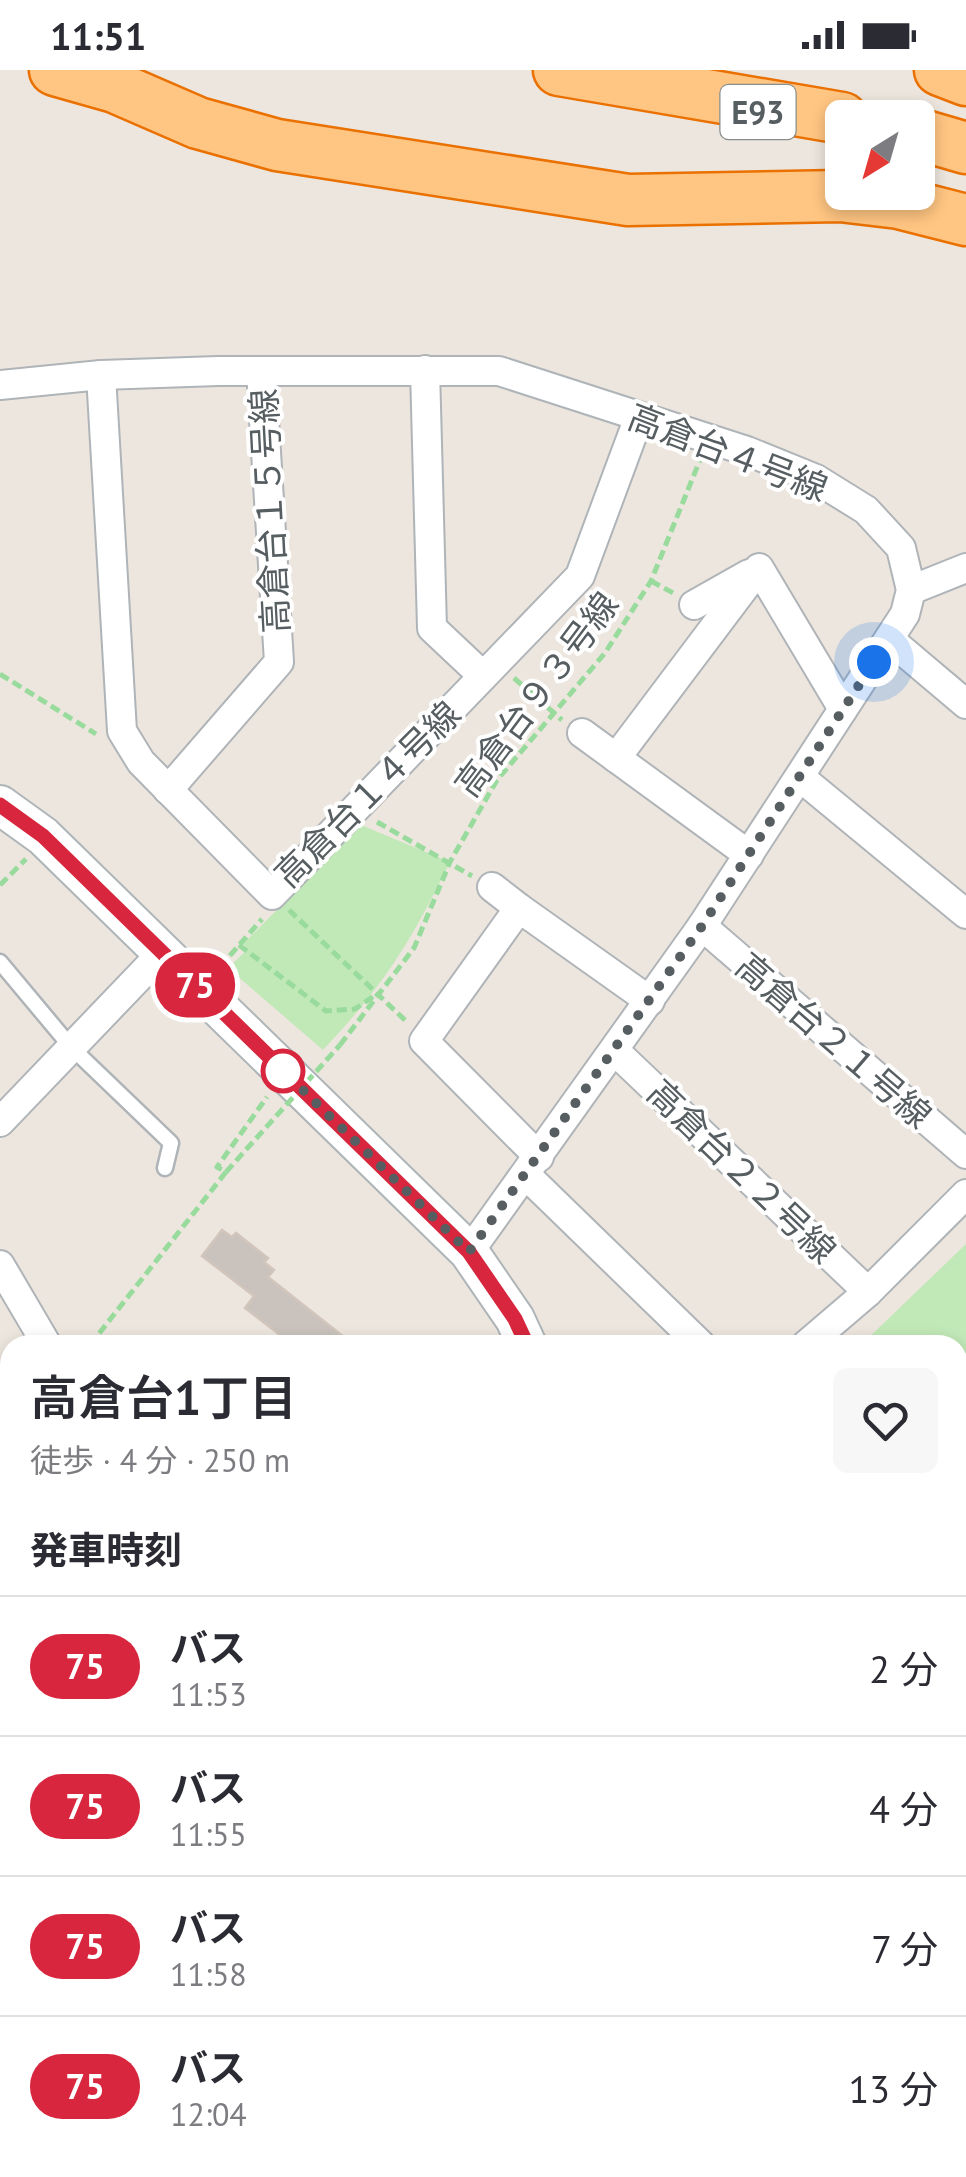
<!DOCTYPE html>
<html lang="ja">
<head>
<meta charset="utf-8">
<style>
	body { margin:0; font-family:"PT Sans","Noto Sans JP",sans-serif; background:#f7f7f7; color:#2b2b33; height:100vh; display:flex; flex-direction:column; font-size:38px; white-space:nowrap }
	* { box-sizing:border-box; margin:0 }
	p { font-size:32px; color:#7c7c81 }
	.icon { flex:none; width:55px; height:55px; fill:none; stroke:currentColor; stroke-width:2; stroke-linecap:round; stroke-linejoin:round }
	.map { position:relative; flex:1; overflow:hidden }
	.panel { position:absolute; left:0px; top:1265px; width:968px; height:842px; display:flex; flex-direction:column; background:#fff; border-radius:30px 30px 0 0; box-shadow:0 5px 15px #0003 }
	.panel>* { flex:none }
	.badge { padding:0 20px; border-radius:32px; font-size:35px; line-height:65px }
	.needle { width:65px; rotate:217deg }
	.fabs { position:absolute; left:825px; top:30px; display:grid; gap:20px }
	.fabs a { display:grid; place-items:center; width:110px; height:110px; border-radius:15px; background:#fff; box-shadow:0 5px 15px #0003; font-size:50px }
	.you { position:absolute; width:50px; height:50px; margin:-25px; border:8px solid #fff; border-radius:50%; background:#1a73e8; box-shadow:0 0 0 15px #1a73e833 }
	.map>.badge { position:absolute; translate:-50% -50%; box-shadow:0 0 0 5px #fff }
	h2 { padding:0 30px; font-size:38px; line-height:90px }
	.round { display:grid; place-items:center; flex:none; width:105px; height:105px; border-radius:15px; background:#f7f7f7 }
	.head { display:flex; align-items:center; justify-content:space-between; height:170px; padding:0 30px }
	h1 { font-size:48px; font-weight:600; line-height:75px }
	ul { padding:0; list-style:none }
	li { display:flex; align-items:center; gap:30px; height:140px; padding:0 30px; border-top:2px solid #e1e1e2 }
	li div { flex:1 }
	li b { display:block; font-size:38px }
	li em { font-style:normal }
	li .badge { min-width:110px; font-weight:700; text-align:center }
	.status { display:flex; justify-content:space-between; align-items:center; height:70px; padding:0 50px; background:#fff; direction:ltr }
	.status svg { height:28px; fill:currentColor }
	.map>svg:first-child { display:block }
</style>
</head>
<body>
<div class="status"><b>11:51</b><svg viewBox="0 0 49 12"><path d="M0 12V9h3v3zM5 12V6h3v6zM10 12V3h3v9zM15 12V0h3v12zM26 1h20v11H26zM47 4h2v5h-2z"/></svg></div>
<div class="map">
<svg width="966" height="2107" viewBox="0 0 966 2107">
	<rect width="100%" height="100%" fill="#ede6de"/>
	<g fill="#c1e8b7">
		<path d="M361 755 450 792C410 873 385 914 323 980L228 898 248 879 243 874Z"/>
		<path d="M966 1174V2107H701L688 2098H958V1275H861Z"/>
	</g>
	<path fill="#cac3bd" stroke="#d2c6bc" stroke-width="2.5" d="M222 1160 232 1167 236 1163 268 1188 264 1192 274 1200 268 1207 354 1275H293L245 1238 254 1226 202 1186Z"/>
	<g fill="none" stroke-linecap="round" stroke-linejoin="round">
		<g stroke="#afb4b8" stroke-width="19">
			<path id="lane" d="M0 892 71 977 171 1073 165 1098"/>
		</g>
		<g stroke="#afb4b8" stroke-width="32">
			<g id="street">
				<path d="M425 300 432 558 483 606"/>
				<path d="M101 305 122 661 141 692 272 825 580 506 639 347"/>
				<path d="M0 315 101 305 218 301H499L747 381 816 409 866 440 901 478 911 520 905 544 702 856 469 1182"/>
				<path d="M911 520 966 498"/>
				<path d="M694 535 749 504"/>
				<path d="M889 569 966 634"/>
				<path d="M582 663 749 785"/>
				<path d="M616 688 759 498 843 639"/>
				<path d="M800 707 966 844"/>
				<path d="M168 720 279 592 261 301"/>
				<path d="M492 817 519 838"/>
				<path d="M702 856 966 1084"/>
				<path d="M615 981 868 1222"/>
				<path d="M0 1052 162 883"/>
				<path d="M539 1087 424 971 519 838 650 931"/>
				<path d="M526 1105 701 1275"/>
				<path d="M0 1195 47 1275"/>
				<path d="M806 1275 868 1222 966 1124"/>
			</g>
		</g>
		<g stroke="#aeb5b8" stroke-width="42">
			<g id="secondary">
				<path d="M0 735 43 766 469 1182 515 1249 527 1275"/>
				<path d="M0 1878 10 1863"/>
				<path d="M634 2098 641 2107"/>
			</g>
		</g>
		<g stroke="#ea7000" stroke-width="55">
			<g id="highway">
				<path d="M55 0 115 17 198 53 277 75 628 130 840 126 899 133 966 150"/>
				<path d="M559 0 842 48"/>
				<path d="M940 0 966 10"/>
				<path d="M918 64 966 78"/>
			</g>
		</g>
		<g stroke="#98db9c" stroke-width="5" stroke-dasharray="10 5" stroke-linecap="butt">
			<path d="M651 511 675 524"/>
			<path d="M0 604 96 664"/>
			<path d="M514 608 562 650"/>
			<path d="M377 752 472 806"/>
			<path d="M0 815 26 789"/>
			<path d="M289 840 408 953"/>
			<path d="M239 875 326 941 355 939 374 926"/>
			<path d="M220 897 262 849"/>
			<path d="M340 975 414 878 450 792 497 710 605 583 651 511 700 390"/>
			<path d="M90 1275 226 1102 217 1097 267 1027"/>
			<path d="M0 1347 10 1341"/>
			<path d="M958 1391 966 1386"/>
			<path d="M958 1830 966 1825"/>
			<path d="M958 2063 966 2066"/>
			<path d="M836 2098 852 2107"/>
			<path d="M450 2107 468 2098"/>
		</g>
		<use href="#lane" stroke="#fff" stroke-width="14"/>
		<use href="#street" stroke="#fff" stroke-width="28"/>
		<use href="#secondary" stroke="#fff" stroke-width="38"/>
		<use href="#highway" stroke="#ffc582" stroke-width="50"/>
		<path stroke="#98db9c" stroke-width="5" stroke-dasharray="10 5" stroke-linecap="butt" d="M226 1102 340 975"/>
	</g>
	<g fill="none" stroke-linecap="round" stroke-linejoin="round">
		<g stroke="#fff" stroke-width="22">
			<path id="line" d="M0 735 43 766 469 1182 515 1249 527 1275"/>
		</g>
		<use href="#line" stroke="#d7263d" stroke-width="15"/>
		<path stroke="#575e61" stroke-width="10" stroke-dasharray="0 18" d="M283 1001 274 992 469 1182 702 856 874 592"/>
	</g>
	<circle fill="#fff" stroke="#d7263d" stroke-width="5" cx="283" cy="1001" r="20"/>
	<g text-anchor="middle" dominant-baseline="central" stroke-width="8" stroke-linejoin="round" paint-order="stroke">
		<rect fill="#fff" stroke="#898e90" stroke-width="2.5" x="720.5" y="15" width="75" height="54" rx="8"/>
		<g font-size="32" font-weight="bold" fill="#575e61">
			<text x="758" y="42">E93</text>
		</g>
		<g font-size="35" fill="#575e61" stroke="#fff">
			<text transform="translate(728 382) rotate(21)">高倉台４号線</text>
			<text transform="translate(269 441) rotate(-93)">高倉台１５号線</text>
			<text transform="translate(536 624) rotate(-53)">高倉台９３号線</text>
			<text transform="translate(367 724) rotate(-45)">高倉台１４号線</text>
			<text transform="translate(834 970) rotate(41)">高倉台２１号線</text>
			<text transform="translate(742 1101) rotate(44)">高倉台２２号線</text>
		</g>
	</g>
</svg>
<div class="fabs">
<a><svg class="needle" viewBox="-14 -14 28 28"><path d="M0-13l5 13h-10z" fill="#e53935"/><path d="M0 13l5-13h-10z" fill="#7c7c81"/></svg></a>
</div>
<div class="you" style="left:874px;top:592px"></div>
<b class="badge" style="left:195px;top:915px;background:#d7263d;color:#fff">75</b>
<section class="panel">
<div class="head"><div><h1>高倉台1丁目</h1><p>徒歩 · 4 分 · 250 m</p></div><a class="round"><svg class="icon" aria-label="heart" viewBox="0 0 24 24"><path d="M12 20l-8-8c-3-5 5-10 8-4 3-6 11-1 8 4z"/></svg></a></div>
<h2>発車時刻</h2>
<ul>
<li><span class="badge" style="background:#d7263d;color:#fff">75</span><div><b>バス</b><p>11:53</p></div><em>2 分</em></li>
<li><span class="badge" style="background:#d7263d;color:#fff">75</span><div><b>バス</b><p>11:55</p></div><em>4 分</em></li>
<li><span class="badge" style="background:#d7263d;color:#fff">75</span><div><b>バス</b><p>11:58</p></div><em>7 分</em></li>
<li><span class="badge" style="background:#d7263d;color:#fff">75</span><div><b>バス</b><p>12:04</p></div><em>13 分</em></li>
</ul>
</section>
</div>
</body>
</html>
